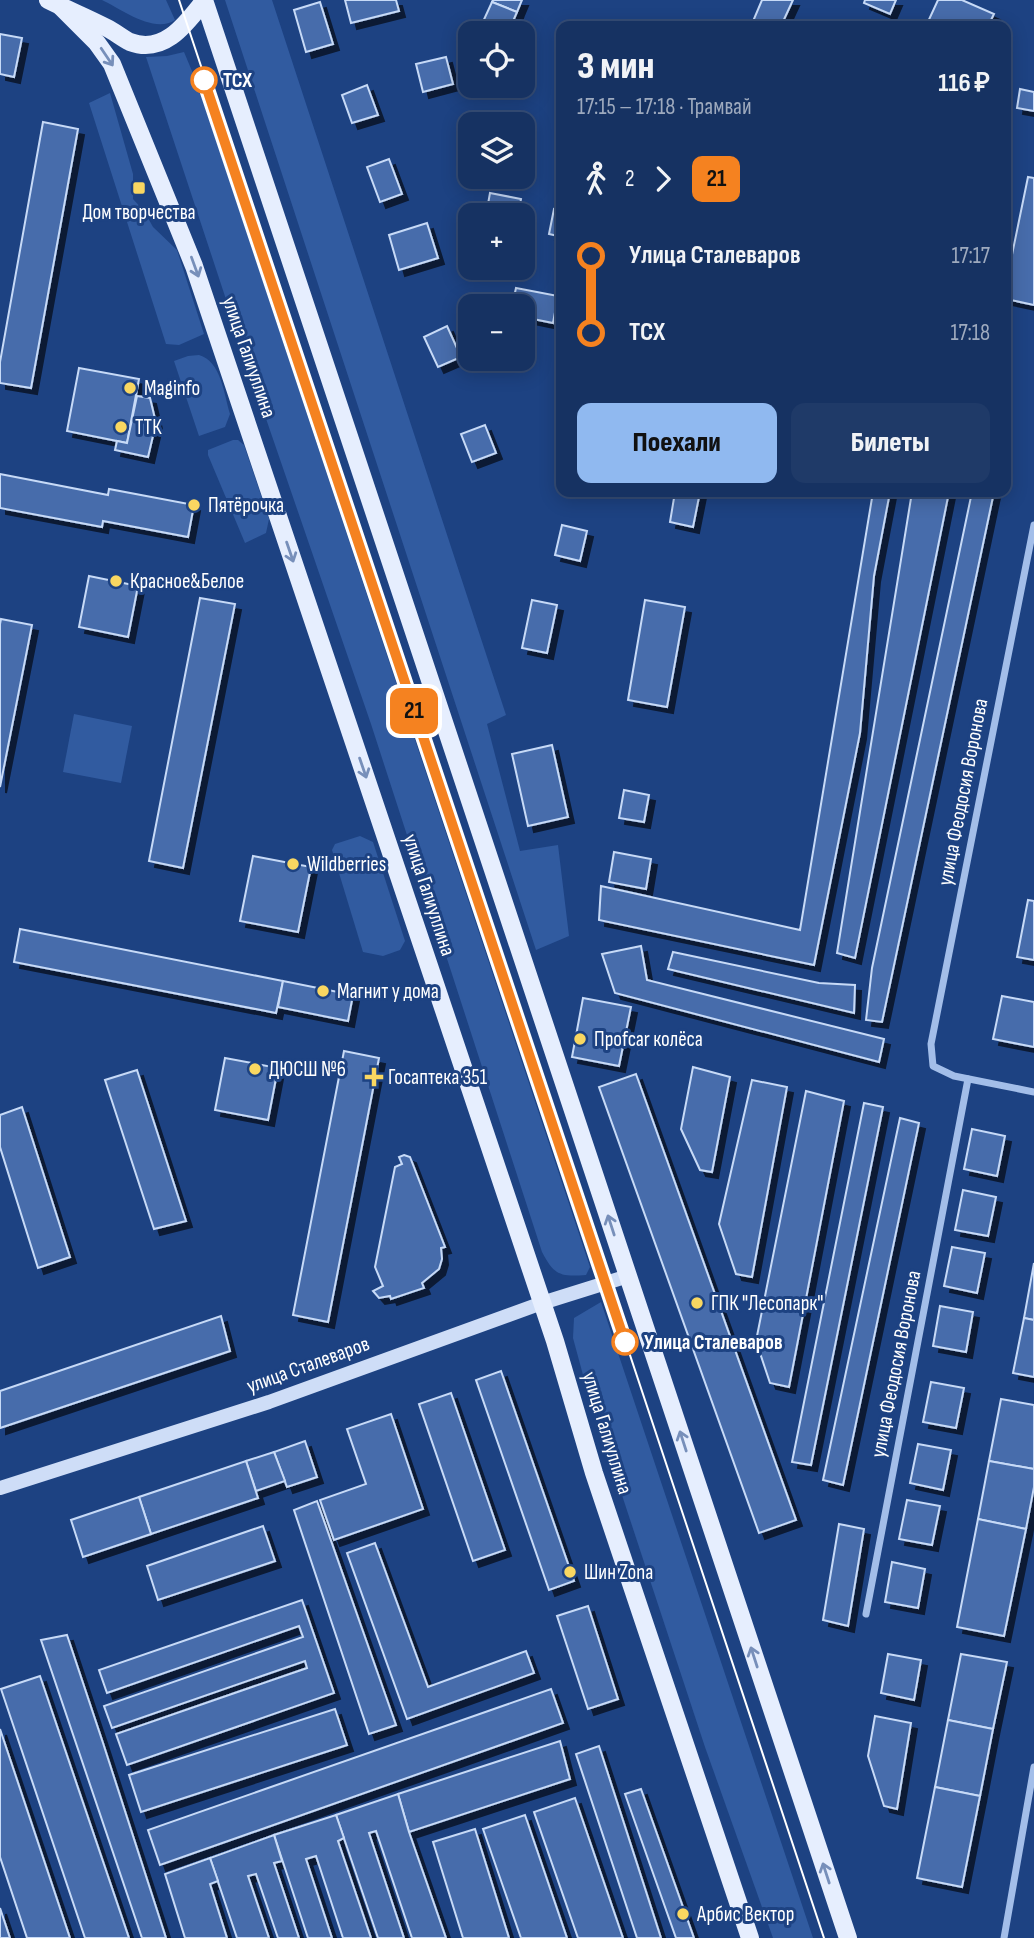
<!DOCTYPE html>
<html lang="ru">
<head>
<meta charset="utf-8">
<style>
	body { margin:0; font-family:"Sofia Sans Condensed",sans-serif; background:#1f3a68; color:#f1f3f6; height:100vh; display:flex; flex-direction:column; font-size:26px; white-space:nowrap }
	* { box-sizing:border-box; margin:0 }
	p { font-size:23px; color:#9eaabe }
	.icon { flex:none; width:38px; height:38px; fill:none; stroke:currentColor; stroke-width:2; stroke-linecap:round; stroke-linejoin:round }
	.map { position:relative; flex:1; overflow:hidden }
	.sheet { position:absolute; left:556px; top:21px; width:455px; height:476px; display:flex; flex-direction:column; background:#163262; border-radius:14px; box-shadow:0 4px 18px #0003,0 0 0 2px #354d77 }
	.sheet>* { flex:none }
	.badge { padding:0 14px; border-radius:10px; font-size:24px; line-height:46px }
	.buttons { position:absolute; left:458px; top:21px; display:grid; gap:14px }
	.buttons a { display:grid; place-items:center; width:77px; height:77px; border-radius:14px; background:#163262; box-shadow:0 4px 18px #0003,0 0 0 2px #354d77; font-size:35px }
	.map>.badge { position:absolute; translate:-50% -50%; box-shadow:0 0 0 4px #fff }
	.legs { display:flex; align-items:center; gap:10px; height:77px; padding:0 21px; font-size:23px }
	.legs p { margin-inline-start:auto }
	.head { display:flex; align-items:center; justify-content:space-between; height:119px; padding:0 21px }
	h1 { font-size:38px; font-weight:800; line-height:52px }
	.action { display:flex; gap:14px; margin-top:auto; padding:14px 21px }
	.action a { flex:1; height:80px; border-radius:14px; background:#90b9f0; color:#111; font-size:28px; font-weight:800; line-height:80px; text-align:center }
	.action a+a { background:#1f3a68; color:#f1f3f6 }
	ul { padding:0 21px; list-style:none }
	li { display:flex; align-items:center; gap:24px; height:77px; font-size:26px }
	li i { display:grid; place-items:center; width:10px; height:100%; margin:0 9px; background:currentColor }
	li i::after { content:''; width:18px; height:18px; margin:-9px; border:5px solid; border-radius:50%; background:#163262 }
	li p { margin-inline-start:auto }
	li:first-child i { background:linear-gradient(#0000 50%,currentColor 0) }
	li:last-child i { background:linear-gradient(currentColor 50%,#0000 0) }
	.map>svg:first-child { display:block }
</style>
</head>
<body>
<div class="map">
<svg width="1034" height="1938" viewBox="0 0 1034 1938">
	<defs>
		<filter id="shadow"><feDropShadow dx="6" dy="6" stdDeviation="0" flood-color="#0009"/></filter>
	</defs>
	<rect width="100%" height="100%" fill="#1d4282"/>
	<g fill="#315ba0">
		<path d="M102 0H166L175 20C154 34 121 9 102 0Z"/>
		<path d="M225 0H272L506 715 487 724 520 851 558 845 569 936 536 950Z"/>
		<path d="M184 52 197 83 590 1267 586 1275C560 1277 554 1275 542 1252L371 724 251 375 146 57 167 56Z"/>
		<path d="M110 93 133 174V199L144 211 153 227 177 250 204 334 179 345 166 344 89 103Z"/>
		<path d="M199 355C221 361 224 394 230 414L225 427 199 436 174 361 188 356Z"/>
		<path d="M233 440H238L244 445 269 519 266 533 245 543 208 455V450Z"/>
		<path d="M74 714 132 726 121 783 63 772Z"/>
		<path d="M360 836 373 842 405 941 400 950 383 956 363 952 332 850 335 844Z"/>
		<path d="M601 1302 813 1938H773L705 1747 586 1386 573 1338 574 1318Z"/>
	</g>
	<g fill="#466cab" stroke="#c7daf7" stroke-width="2" filter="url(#shadow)">
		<path d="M345 0H396L399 11 351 23Z"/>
		<path d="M493 0H522L517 12 492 2Z"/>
		<path d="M762 0H793L781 26H751Z"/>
		<path d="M865 0H896L890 14 864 3Z"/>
		<path d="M938 0H962L994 14 988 26H926Z"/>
		<path d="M320 2 333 44 306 52 294 10Z"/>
		<path d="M492 2 517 12 508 33H498L481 26Z"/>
		<path d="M0 34 22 38 14 77 0 74Z"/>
		<path d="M446 57 453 84 423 92 416 64Z"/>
		<path d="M367 85 378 115 352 123 342 95Z"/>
		<path d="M1020 89 1034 92V111L1017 108Z"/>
		<path d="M43 122 78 129 31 388 0 383V362Z"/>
		<path d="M389 159 402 194 380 202 367 167Z"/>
		<path d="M1028 177 1034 178V305L1006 299V284Z"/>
		<path d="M490 193 521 199 518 215H486Z"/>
		<path d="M554 209 562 211V237L549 234Z"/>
		<path d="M427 223 438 258 399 270 389 235Z"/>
		<path d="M516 288 558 296 553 323 523 317V306H512Z"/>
		<path d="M447 326 461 357 438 367 424 337Z"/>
		<path d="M79 368 139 379 127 443 67 431Z"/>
		<path d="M137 396 150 398 156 423 148 457 115 450 117 441 127 443Z"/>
		<path d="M485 425 496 453 472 462 461 434Z"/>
		<path d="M0 474 108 495 109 489 194 505 188 537 103 521 102 527 0 508Z"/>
		<path d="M675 492H700L693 527 670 522Z"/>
		<path d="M873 492H890L874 576 860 733 814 965 599 920 601 886 800 930Z"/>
		<path d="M912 492H949L855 958 837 953Z"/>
		<path d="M972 492H994L882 1022 866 1020 872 968Z"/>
		<path d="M562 525 587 531 580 561 555 555Z"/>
		<path d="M89 576 138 586 128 637 79 627Z"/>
		<path d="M200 598 235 604 183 868 149 861Z"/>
		<path d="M532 600 557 605 547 653 522 648Z"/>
		<path d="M645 600 685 607 667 707 628 700Z"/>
		<path d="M1 619 32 625 0 787V624Z"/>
		<path d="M552 745 568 817 528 826 512 754Z"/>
		<path d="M624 790 649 795 644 822 619 818Z"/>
		<path d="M614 852 651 859 646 889 609 882Z"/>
		<path d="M253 856 311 867 298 932 240 921Z"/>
		<path d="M1028 900 1034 901V960L1017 957Z"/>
		<path d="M20 929 283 981 276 1013 14 962Z"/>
		<path d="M641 946 647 980 884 1039 879 1062 615 993 602 954Z"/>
		<path d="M673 952 819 983 855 985 854 1013 668 969Z"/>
		<path d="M283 981 353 995 348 1021 278 1007Z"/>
		<path d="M1002 996 1034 1002V1047L993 1039Z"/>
		<path d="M583 998 631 1007 619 1066 572 1057Z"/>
		<path d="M344 1051 379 1058 328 1322 293 1315Z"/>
		<path d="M225 1058 278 1068 268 1120 215 1110Z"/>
		<path d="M693 1067 730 1077 712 1172 700 1170 681 1129Z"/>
		<path d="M137 1070 186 1221 154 1229 105 1080Z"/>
		<path d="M636 1074 796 1520 759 1533 599 1087Z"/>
		<path d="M752 1080 787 1087 752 1277 736 1274 719 1224Z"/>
		<path d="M806 1091 844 1101 789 1387 770 1383 756 1341Z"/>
		<path d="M864 1103 883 1107 811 1465 792 1462Z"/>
		<path d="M22 1107 70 1257 38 1268 0 1147V1115Z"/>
		<path d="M900 1118 919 1123 843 1485 823 1480Z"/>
		<path d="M972 1129 1005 1136 997 1176 964 1169Z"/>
		<path d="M404 1155 410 1157 445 1247 441 1248 442 1259 439 1269 422 1283 424 1288 391 1299 390 1296 379 1298 373 1291 383 1286 375 1267 395 1167 402 1164 399 1157Z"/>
		<path d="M963 1190 996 1197 988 1236 955 1230Z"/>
		<path d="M952 1247 985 1253 977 1293 944 1286Z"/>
		<path d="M1034 1263V1320L1024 1318Z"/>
		<path d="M940 1306 973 1312 966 1352 933 1346Z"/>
		<path d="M221 1316 230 1351 0 1428V1391Z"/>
		<path d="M1024 1318 1034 1320V1377L1013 1373Z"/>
		<path d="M501 1371 574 1581 549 1590 476 1380Z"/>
		<path d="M931 1382 964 1388 956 1428 923 1422Z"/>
		<path d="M451 1393 505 1550 473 1561 419 1404Z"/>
		<path d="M1001 1399 1034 1405V1469L989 1461Z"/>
		<path d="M391 1414 423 1509 334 1540 320 1500 366 1484 347 1429Z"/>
		<path d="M305 1441 317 1477 287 1487 274 1452Z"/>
		<path d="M918 1444 951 1450 943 1490 910 1483Z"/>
		<path d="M274 1452 285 1481 256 1491 246 1461Z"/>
		<path d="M246 1461 258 1498 151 1534 139 1497Z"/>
		<path d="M989 1461 1034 1469V1487L1026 1529 978 1519Z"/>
		<path d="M139 1497 151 1534 83 1557 71 1520Z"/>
		<path d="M907 1500 940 1506 932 1545 899 1539Z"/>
		<path d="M317 1501 396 1725 369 1734 294 1510Z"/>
		<path d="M978 1519 1026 1529 1004 1636 957 1627Z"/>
		<path d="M839 1524 864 1529 848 1626 823 1620Z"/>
		<path d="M263 1526 275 1561 158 1600 147 1566Z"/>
		<path d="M375 1543 428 1687 526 1651 534 1673 407 1719 347 1553Z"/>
		<path d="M892 1562 925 1569 918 1608 885 1602Z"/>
		<path d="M302 1600 334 1693 127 1765 116 1734 307 1668 305 1661 112 1728 104 1706 303 1637 299 1626 107 1693 99 1670Z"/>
		<path d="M588 1606 618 1699 588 1709 557 1616Z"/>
		<path d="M67 1635 103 1743 166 1938H142L41 1640Z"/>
		<path d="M888 1654 921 1660 914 1700 881 1693Z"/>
		<path d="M961 1654 1007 1662 993 1729 948 1720Z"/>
		<path d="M40 1676 129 1938H85L1 1689Z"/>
		<path d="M551 1689 563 1723 160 1865 148 1830Z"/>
		<path d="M335 1709 347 1745 141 1812 129 1775Z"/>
		<path d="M875 1716 911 1723 897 1809 884 1806 868 1756Z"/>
		<path d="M948 1720 993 1729 980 1796 935 1787Z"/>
		<path d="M0 1729 70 1938H27L0 1857Z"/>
		<path d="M560 1741 570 1779 409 1832 398 1794Z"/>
		<path d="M599 1746 661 1938H637L576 1754Z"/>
		<path d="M935 1787 980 1796 962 1887 917 1878Z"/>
		<path d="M641 1789 694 1938H676L625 1794Z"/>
		<path d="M398 1794 409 1832 446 1938H412L376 1831 369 1833 404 1938H378L336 1815Z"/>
		<path d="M575 1798 623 1938H578L534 1812Z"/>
		<path d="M336 1815 344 1838 338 1841 371 1938H343L316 1856 306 1859 332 1938H308L274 1835Z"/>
		<path d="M525 1815 567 1938H521L483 1829Z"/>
		<path d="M475 1829 509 1938H463L433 1842Z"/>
		<path d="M274 1835 282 1861 274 1863 299 1938H278L256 1874 248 1876 269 1938H237L210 1858Z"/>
		<path d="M210 1858 218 1881 210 1884 227 1938H185L165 1874Z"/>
		<path d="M0 1908 10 1938H0Z"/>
	</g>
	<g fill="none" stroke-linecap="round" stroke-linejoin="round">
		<g stroke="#a3bee9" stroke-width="7">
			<path d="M1034 525 931 1044 933 1066 954 1076 1034 1092"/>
			<path d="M866 1614 968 1079"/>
			<path d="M1004 1938 1034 1767"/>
		</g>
		<path stroke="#ceddf7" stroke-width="14" d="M0 1488 269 1402 542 1303 628 1276"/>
		<g stroke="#e6eefe" stroke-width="18">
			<path d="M48 0C68 10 88 18 107 28 115 32 122 38 130 42 164 55 186 24 204 1"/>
			<path d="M204 0 848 1938"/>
			<path d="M61 7 97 43 112 64 194 266 555 1341 594 1473 750 1938"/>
		</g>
		<path stroke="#fff" stroke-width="2" d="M179 0 824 1938"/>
	</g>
	<defs><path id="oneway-shaft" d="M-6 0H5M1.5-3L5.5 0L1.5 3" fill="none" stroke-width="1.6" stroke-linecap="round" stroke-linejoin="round" transform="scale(1.75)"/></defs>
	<g stroke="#778fba">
		<use href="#oneway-shaft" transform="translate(107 57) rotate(56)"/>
		<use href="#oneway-shaft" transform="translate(195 267) rotate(70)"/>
		<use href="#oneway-shaft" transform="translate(290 552) rotate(71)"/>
		<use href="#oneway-shaft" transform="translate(363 768) rotate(71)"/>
		<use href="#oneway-shaft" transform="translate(611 1225) rotate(-108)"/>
		<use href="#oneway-shaft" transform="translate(683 1441) rotate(-108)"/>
		<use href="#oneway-shaft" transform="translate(754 1657) rotate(-108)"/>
		<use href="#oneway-shaft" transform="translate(826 1873) rotate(-108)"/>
	</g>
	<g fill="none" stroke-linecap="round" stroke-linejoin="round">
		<g stroke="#fff" stroke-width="16">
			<path id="line-1" d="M204 80 625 1342"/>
		</g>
		<use href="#line-1" stroke="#f58220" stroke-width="10"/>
	</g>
	<g fill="#fff" stroke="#f58220" stroke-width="3.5">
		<circle cx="204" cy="80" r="12"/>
		<circle cx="625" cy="1342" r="12"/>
	</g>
	<g fill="#f9d761" stroke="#1d4282" stroke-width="2.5">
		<rect x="132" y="181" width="14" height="14" rx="3.5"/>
		<circle cx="130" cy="388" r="7"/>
		<circle cx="121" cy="427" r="7"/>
		<circle cx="194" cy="505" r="7"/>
		<circle cx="116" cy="581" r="7"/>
		<circle cx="293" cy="864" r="7"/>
		<circle cx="323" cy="991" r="7"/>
		<circle cx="580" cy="1039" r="7"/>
		<circle cx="255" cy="1069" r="7"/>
		<path d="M370.5 1066.5h7v7h7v7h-7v7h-7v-7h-7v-7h7z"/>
		<circle cx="697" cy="1303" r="7"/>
		<circle cx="570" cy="1572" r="7"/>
		<circle cx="683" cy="1914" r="7"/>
	</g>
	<g text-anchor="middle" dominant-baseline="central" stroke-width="6" stroke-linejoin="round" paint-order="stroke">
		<g font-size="21" font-weight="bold" fill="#fff" stroke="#1d4282" text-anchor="start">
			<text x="223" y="80">ТСХ</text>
			<text x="644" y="1342">Улица Сталеваров</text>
		</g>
		<g font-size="21" fill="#fff" stroke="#1d4282" text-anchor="start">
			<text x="139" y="212" text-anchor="middle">Дом творчества</text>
			<text x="144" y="388">Maginfo</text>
			<text x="135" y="427">ТТК</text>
			<text x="208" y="505">Пятёрочка</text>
			<text x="130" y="581">Красное&amp;Белое</text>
			<text x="307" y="864">Wildberries</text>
			<text x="337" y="991">Магнит у дома</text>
			<text x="594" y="1039">Проfcar колёса</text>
			<text x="269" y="1069">ДЮСШ №6</text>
			<text x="388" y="1077">Госаптека 351</text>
			<text x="711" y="1303">ГПК "Лесопарк"</text>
			<text x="584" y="1572">Шин Zona</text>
			<text x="697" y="1914">Арбис Вектор</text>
		</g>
		<g font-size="21" fill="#fff" stroke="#1d4282">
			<text transform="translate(249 357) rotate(71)">улица Галиуллина</text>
			<text transform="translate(963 792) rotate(-79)">улица Феодосия Воронова</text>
			<text transform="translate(429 895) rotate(72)">улица Галиуллина</text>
			<text transform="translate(896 1364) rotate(-79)">улица Феодосия Воронова</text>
			<text transform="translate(308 1365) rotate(-20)">улица Сталеваров</text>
			<text transform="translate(607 1433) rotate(73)">улица Галиуллина</text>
		</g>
	</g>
</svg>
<div class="buttons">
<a><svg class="icon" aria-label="locate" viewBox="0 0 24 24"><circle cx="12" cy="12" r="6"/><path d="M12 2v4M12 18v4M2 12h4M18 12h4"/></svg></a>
<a><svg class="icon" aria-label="layers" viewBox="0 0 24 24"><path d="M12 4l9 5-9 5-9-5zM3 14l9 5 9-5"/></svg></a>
<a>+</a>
<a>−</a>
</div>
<b class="badge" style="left:414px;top:711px;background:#f58220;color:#111">21</b>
<section class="sheet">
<div class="head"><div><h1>3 мин</h1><p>17:15 – 17:18 · Трамвай</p></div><b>116 ₽</b></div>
<div class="legs"><svg class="icon" aria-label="walk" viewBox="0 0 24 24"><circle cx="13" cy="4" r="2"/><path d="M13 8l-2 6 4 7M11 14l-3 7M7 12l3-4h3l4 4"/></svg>2<svg class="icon" aria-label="forward" viewBox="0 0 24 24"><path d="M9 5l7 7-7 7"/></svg><b class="badge" style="background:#f58220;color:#111">21</b></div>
<ul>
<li><i style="color:#f58220"></i><b>Улица Сталеваров</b><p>17:17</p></li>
<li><i style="color:#f58220"></i><b>ТСХ</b><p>17:18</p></li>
</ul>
<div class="action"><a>Поехали</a><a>Билеты</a></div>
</section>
</div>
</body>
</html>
